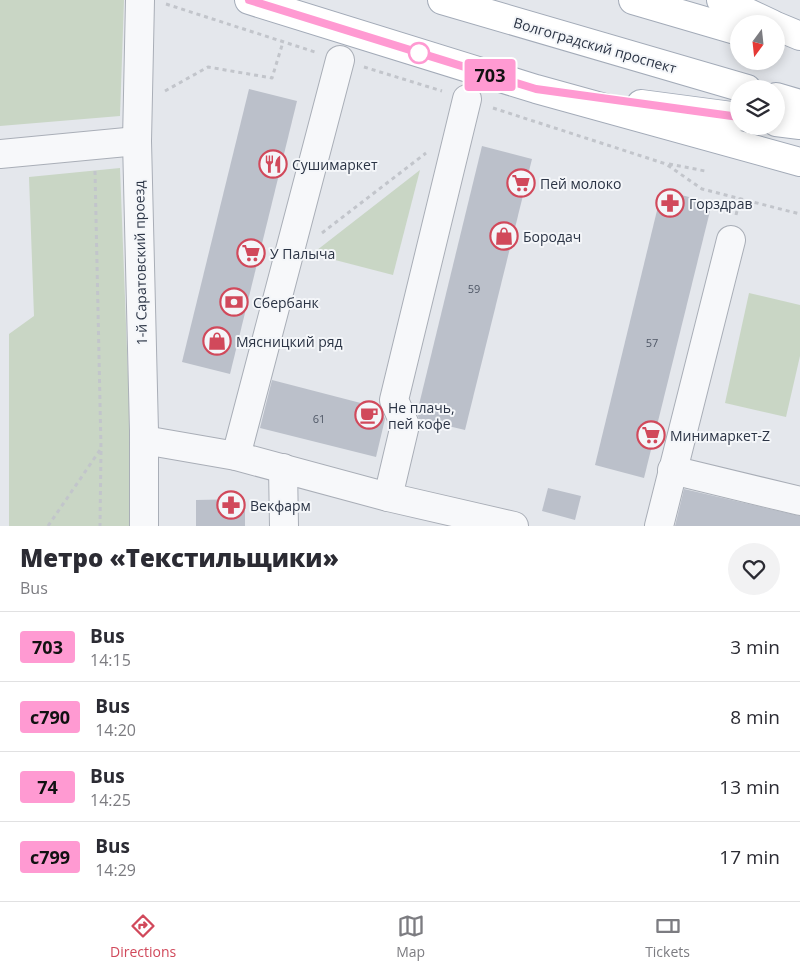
<!DOCTYPE html>
<html lang="en">
<head>
<meta charset="utf-8">
<style>
	body { margin:0; font-family:"Open Sans",sans-serif; background:#f2f2f3; color:#2b2b33; height:100vh; display:flex; flex-direction:column; font-size:19px; white-space:nowrap }
	* { box-sizing:border-box; margin:0 }
	p { font-size:16px; color:#7c7c81 }
	.icon { flex:none; width:28px; height:28px; fill:none; stroke:currentColor; stroke-width:2; stroke-linecap:round; stroke-linejoin:round }
	.map { position:relative; height:526px; overflow:hidden }
	.details { display:flex; flex-direction:column; background:#fff; flex:1 }
	.details>* { flex:none }
	.badge { padding:0 10px; border-radius:4px; font-size:18px; line-height:32px }
	.needle { width:32px; rotate:195deg }
	.controls { position:absolute; left:730px; top:15px; display:grid; gap:10px }
	.controls a { display:grid; place-items:center; width:55px; height:55px; border-radius:50%; background:#fff; box-shadow:0 2px 12px #0003; font-size:25px }
	.map>.badge { position:absolute; translate:-50% -50%; box-shadow:0 0 0 2px #fff }
	.round { display:grid; place-items:center; flex:none; width:52px; height:52px; border-radius:26px; background:#f2f2f3 }
	.summary { display:flex; align-items:center; justify-content:space-between; height:85px; padding:0 20px }
	h1 { font-size:24px; font-weight:800; line-height:38px }
	ul { padding:0; list-style:none }
	li { display:flex; align-items:center; gap:15px; height:70px; padding:0 20px; border-top:1px solid #e1e1e2 }
	li div { flex:1 }
	li b { display:block; font-size:19px }
	li em { font-style:normal }
	li .badge { min-width:55px; font-weight:700; text-align:center }
	.tabs { display:flex; justify-content:space-around; align-items:center; height:70px; border-top:1px solid #e1e1e2; background:#fff; font-size:14px; color:#7c7c81 }
	.tabs a { display:grid; justify-items:center; gap:2px }
	.tabs .active { color:#d1495b }
	.map>svg:first-child { display:block }
</style>
</head>
<body>
<div class="map">
<svg width="800" height="526" viewBox="0 0 800 526">
	<rect width="100%" height="100%" fill="#e4e7ec"/>
	<g fill="#c9d6c5">
		<path d="M0 0H124L120 116 0 126Z"/>
		<path d="M120 168 130 429 129 526H9V334L34 316 29 177Z"/>
		<path d="M420 170 393 275 312 254Z"/>
		<path d="M749 293 800 305V356L786 417 725 403Z"/>
	</g>
	<g fill="#bbc0ca">
		<path d="M249 89 297 101 230 374 182 362Z"/>
		<path d="M482 146 532 159 465 430 419 419 417 413Z"/>
		<path d="M662 190 712 203 644 478 595 465Z"/>
		<path d="M272 380 380 408 385 419 376 457 260 428Z"/>
		<path d="M548 488 581 496 575 520 542 511Z"/>
		<path d="M684 489 800 516V526H675Z"/>
		<path d="M245 499V526H196V500Z"/>
	</g>
	<g fill="none" stroke-linecap="round" stroke-linejoin="round">
		<g stroke="#a9aeb7" stroke-width="30">
			<g id="minor">
				<path d="M140 0 137 141 144 431V526"/>
				<path d="M0 154 137 141"/>
				<path d="M144 440 236 456 388 497 514 526"/>
				<path d="M236 456 340 60"/>
				<path d="M283 468 284 526"/>
				<path d="M672 470 800 501"/>
				<path d="M388 497 405 425 394 400 467 99"/>
				<path d="M659 526 731 240"/>
			</g>
		</g>
		<g stroke="#a3abb8" stroke-width="30">
			<g id="major">
				<path d="M249 0 536 89 800 162"/>
				<path d="M442 0 747 89"/>
				<path d="M633 0 739 31"/>
				<path d="M721 0 772 24"/>
				<path d="M776 26 800 36"/>
				<path d="M776 97 800 104"/>
				<path d="M641 104 739 117"/>
				<path d="M776 122 800 125"/>
			</g>
		</g>
		<g stroke="#c2c5cb" stroke-width="3" stroke-dasharray="4 4" stroke-linecap="butt">
			<path d="M166 4 315 52"/>
			<path d="M364 67 442 91"/>
			<path d="M165 91 208 67 272 78 283 42"/>
			<path d="M493 108 666 164 702 189 800 214"/>
			<path d="M669 164 705 171"/>
			<path d="M95 171 101 449 100 526"/>
			<path d="M736 215 740 198"/>
			<path d="M322 233 426 153"/>
			<path d="M48 526 100 450"/>
		</g>
		<use href="#minor" stroke="#f7f8fa" stroke-width="28"/>
		<use href="#major" stroke="#fff" stroke-width="28"/>
	</g>
	<g fill="none" stroke-linecap="round" stroke-linejoin="round">
		<g stroke="#fff" stroke-width="11">
			<path id="line" d="M249 0 536 89 739 117"/>
		</g>
		<use href="#line" stroke="#ff9ad2" stroke-width="8"/>
	</g>
	<defs>
		<g id="restaurant-ring" transform="scale(1.4375)"><circle r="9.5" fill="#f4f6f9" stroke="#d1495b" stroke-width="1.5"/><path d="M-5-6h1v4h1v-4h1v4h1v-4h1v5L-1.5 .5V6h-2V.5L-5-1ZM5-6V6H3V1.5H1.5Q1.5-4 5-6Z" fill="#d1495b"/></g>
		<g id="supermarket-ring" transform="scale(1.4375)"><circle r="9.5" fill="#f4f6f9" stroke="#d1495b" stroke-width="1.5"/><path d="M-6-5.5h2.5l.6 2H6L4.5 2H-2.5L-4.4-4H-6ZM-1.5 3.2a1.3 1.3 0 1 0 .1 0ZM3 3.2a1.3 1.3 0 1 0 .1 0Z" fill="#d1495b"/></g>
		<g id="pharmacy-ring" transform="scale(1.4375)"><circle r="9.5" fill="#f4f6f9" stroke="#d1495b" stroke-width="1.5"/><path d="M-2-6h4v4h4v4h-4v4h-4v-4h-4v-4h4Z" fill="#d1495b"/></g>
		<g id="shop-ring" transform="scale(1.4375)"><circle r="9.5" fill="#f4f6f9" stroke="#d1495b" stroke-width="1.5"/><path d="M-5-2.5h2.3a2.7 3.5 0 0 1 5.4 0H5L5.5 6h-11ZM-1.5-2.5h3a1.5 2.3 0 0 0-3 0Z" fill="#d1495b"/></g>
		<g id="bank-ring" transform="scale(1.4375)"><circle r="9.5" fill="#f4f6f9" stroke="#d1495b" stroke-width="1.5"/><path d="M-6-4H6V4H-6ZM0-2.3a2.3 2.3 0 1 0 0 4.6a2.3 2.3 0 1 0 0-4.6Z" fill="#d1495b"/></g>
		<g id="cafe-ring" transform="scale(1.4375)"><circle r="9.5" fill="#f4f6f9" stroke="#d1495b" stroke-width="1.5"/><path d="M-5.5-4.5H6V0H3Q3 3.5 0 3.5H-2.5Q-5.5 3.5-5.5 0ZM3-3.2v2h1.7v-2ZM-6 4.5H4V6H-6Z" fill="#d1495b"/></g>
	</defs>
	<g fill-rule="evenodd">
		<use href="#restaurant-ring" x="273" y="164"/>
		<use href="#supermarket-ring" x="521" y="183"/>
		<use href="#pharmacy-ring" x="670" y="203"/>
		<use href="#shop-ring" x="504" y="236"/>
		<use href="#supermarket-ring" x="251" y="253"/>
		<use href="#bank-ring" x="234" y="302"/>
		<use href="#shop-ring" x="217" y="341"/>
		<use href="#cafe-ring" x="369" y="415"/>
		<use href="#supermarket-ring" x="651" y="435"/>
		<use href="#pharmacy-ring" x="231" y="505"/>
	</g>
	<circle fill="#fff" stroke="#ff9ad2" stroke-width="2.5" cx="419" cy="53" r="10"/>
	<g text-anchor="middle" dominant-baseline="central" stroke-width="4" stroke-linejoin="round" paint-order="stroke">
		<g font-size="11" fill="#4f5766">
			<text x="474" y="288">59</text>
			<text x="652" y="342">57</text>
			<text x="319" y="418">61</text>
		</g>
		<g font-size="14" fill="#2b3445" stroke="#f4f6f9">
			<text transform="translate(595 45) rotate(16)">Волгоградский проспект</text>
			<text transform="translate(140 263) rotate(-91)">1-й Саратовский проезд</text>
		</g>
		<g font-size="14" fill="#2b3445" stroke="#f4f6f9" text-anchor="start">
			<text x="292" y="164">Сушимаркет</text>
			<text x="540" y="183">Пей молоко</text>
			<text x="689" y="203">Горздрав</text>
			<text x="523" y="236">Бородач</text>
			<text x="270" y="253">У Палыча</text>
			<text x="253" y="302">Сбербанк</text>
			<text x="236" y="341">Мясницкий ряд</text>
			<text x="388" y="407">Не плачь,<tspan x="388" dy="16">пей кофе</tspan></text>
			<text x="670" y="435">Минимаркет-Z</text>
			<text x="250" y="505">Векфарм</text>
		</g>
	</g>
</svg>
<div class="controls">
<a><svg class="needle" viewBox="-14 -14 28 28"><path d="M0-13l5 13h-10z" fill="#e53935"/><path d="M0 13l5-13h-10z" fill="#7c7c81"/></svg></a>
<a><svg class="icon" aria-label="layers" viewBox="0 0 24 24"><path d="M12 4l9 5-9 5-9-5zM3 14l9 5 9-5"/></svg></a>
</div>
<b class="badge" style="left:490px;top:75px;background:#ff9ad2;color:#111">703</b>
</div>
<section class="details">
<div class="summary"><div><h1>Метро «Текстильщики»</h1><p>Bus</p></div><a class="round"><svg class="icon" aria-label="heart" viewBox="0 0 24 24"><path d="M12 20l-8-8c-3-5 5-10 8-4 3-6 11-1 8 4z"/></svg></a></div>
<ul>
<li><span class="badge" style="background:#ff9ad2;color:#111">703</span><div><b>Bus</b><p>14:15</p></div><em>3 min</em></li>
<li><span class="badge" style="background:#ff9ad2;color:#111">с790</span><div><b>Bus</b><p>14:20</p></div><em>8 min</em></li>
<li><span class="badge" style="background:#ff9ad2;color:#111">74</span><div><b>Bus</b><p>14:25</p></div><em>13 min</em></li>
<li><span class="badge" style="background:#ff9ad2;color:#111">с799</span><div><b>Bus</b><p>14:29</p></div><em>17 min</em></li>
</ul>
</section>
<nav class="tabs">
<a class="active"><svg class="icon" aria-label="directions" viewBox="0 0 24 24"><path d="M12 3l9 9-9 9-9-9zM9 14v-3h6M13 9l2 2-2 2"/></svg>Directions</a>
<a><svg class="icon" aria-label="map" viewBox="0 0 24 24"><path d="M3 6l6-2 6 2 6-2v14l-6 2-6-2-6 2zM9 4v14M15 6v14"/></svg>Map</a>
<a><svg class="icon" aria-label="tickets" viewBox="0 0 24 24"><path d="M3 7h18v10H3zM15 7v10"/></svg>Tickets</a>
</nav>
</body>
</html>
